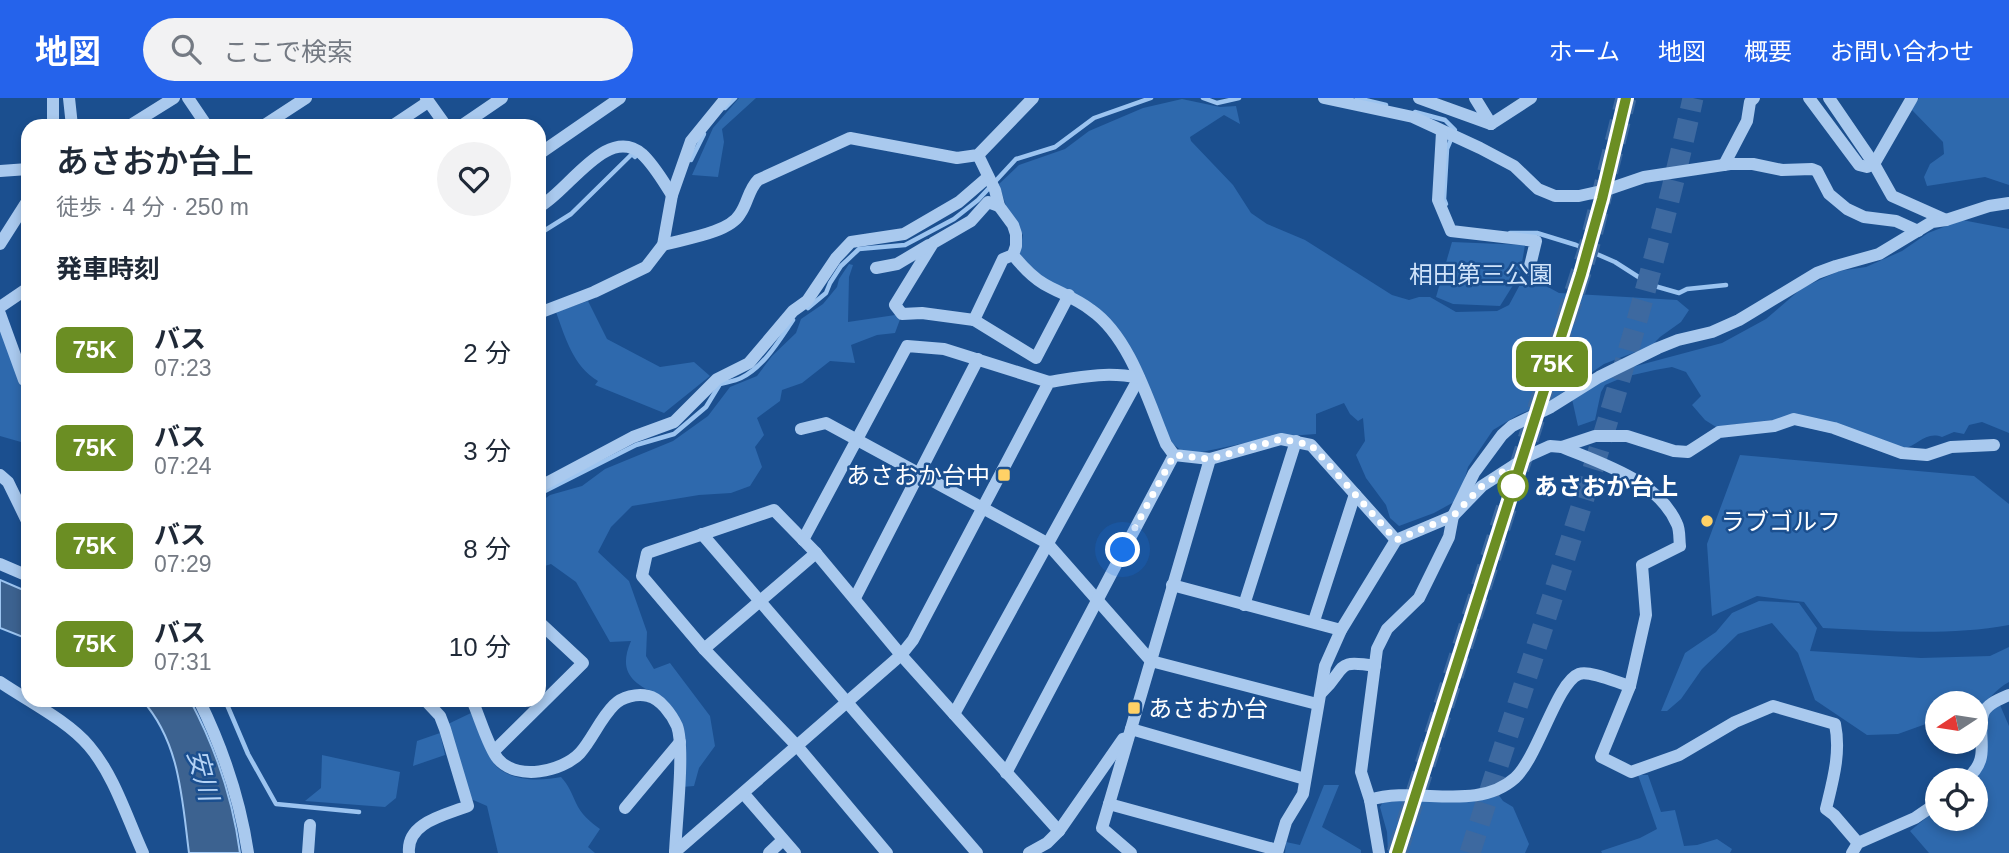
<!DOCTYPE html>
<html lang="ja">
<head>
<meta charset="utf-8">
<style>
	body { margin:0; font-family:Arial,"Noto Sans JP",sans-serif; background:#f2f2f3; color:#1f2937; height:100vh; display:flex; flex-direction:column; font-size:26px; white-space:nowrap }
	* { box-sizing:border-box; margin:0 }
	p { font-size:23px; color:#747a83 }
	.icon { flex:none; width:38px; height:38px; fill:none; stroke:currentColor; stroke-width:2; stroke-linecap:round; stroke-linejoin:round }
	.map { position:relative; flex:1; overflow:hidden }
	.panel { position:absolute; left:21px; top:21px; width:525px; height:588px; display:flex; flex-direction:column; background:#fff; border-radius:21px; box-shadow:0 4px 10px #0003 }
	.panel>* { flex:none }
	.badge { padding:0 14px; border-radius:10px; font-size:24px; line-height:46px }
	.needle { width:46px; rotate:258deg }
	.tools { position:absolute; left:1925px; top:593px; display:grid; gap:14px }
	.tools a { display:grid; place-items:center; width:63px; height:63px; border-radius:50%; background:#fff; box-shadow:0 4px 10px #0003; font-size:35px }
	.you { position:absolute; width:35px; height:35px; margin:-18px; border:5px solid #fff; border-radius:50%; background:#1a73e8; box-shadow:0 0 0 10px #1a73e833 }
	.map>.badge { position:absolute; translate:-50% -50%; box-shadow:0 0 0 4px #fff }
	h2 { padding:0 35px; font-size:26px; line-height:63px }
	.round { display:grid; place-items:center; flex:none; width:74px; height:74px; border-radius:37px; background:#f2f2f3 }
	.overview { display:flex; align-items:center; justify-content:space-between; height:119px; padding:0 35px }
	h1 { font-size:33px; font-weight:600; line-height:52px }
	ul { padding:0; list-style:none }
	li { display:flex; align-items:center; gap:21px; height:98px; padding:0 35px }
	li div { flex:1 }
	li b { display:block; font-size:26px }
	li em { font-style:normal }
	li .badge { min-width:77px; font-weight:700; text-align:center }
	header { display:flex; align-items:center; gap:42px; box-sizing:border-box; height:98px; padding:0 35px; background:#2563eb; color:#fff }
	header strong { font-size:33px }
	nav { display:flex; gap:38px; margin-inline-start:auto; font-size:24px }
	.search { width:490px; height:63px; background:#f2f2f3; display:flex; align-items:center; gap:18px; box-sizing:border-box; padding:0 24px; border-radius:38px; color:#747a83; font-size:26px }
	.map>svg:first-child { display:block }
</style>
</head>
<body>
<header>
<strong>地図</strong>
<div class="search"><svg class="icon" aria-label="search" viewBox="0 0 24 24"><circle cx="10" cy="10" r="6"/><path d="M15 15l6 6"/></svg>ここで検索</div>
<nav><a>ホーム</a><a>地図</a><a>概要</a><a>お問い合わせ</a></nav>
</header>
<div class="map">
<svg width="2009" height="755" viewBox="0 0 2009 755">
	<rect width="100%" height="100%" fill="#1b4f8f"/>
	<g fill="#2e69ad">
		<path d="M739 0H756L722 31 724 44 718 79 692 77 713 30Z"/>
		<path d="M1919 0H2009V87L1985 79 1927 88 1924 79 1930 66 1944 56 1943 44 1911 11Z"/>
		<path d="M1182 1 1220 9 1236 8 1240 26 1224 17 1190 39 1191 43 1233 87 1251 115 1267 126 1305 142 1392 197 1409 202 1419 199H1430L1456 214 1497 213 1509 207 1523 181 1539 184 1559 195 1677 202 1689 212 1681 224 1660 239 1651 248 1604 266 1550 303 1518 317 1493 332 1468 369 1463 387 1454 404 1434 415 1399 428 1390 420 1386 407 1366 380 1356 357 1365 343 1363 320 1358 323 1350 316 1344 305 1316 316V336L1274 339 1187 357 1173 346 1110 223 1039 180 1019 156 1023 137 1007 111 999 86 1019 67 1065 51 1089 33 1143 10Z"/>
		<path d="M1962 122 2009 131V335L1982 324 1969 327 1964 336 1954 334 1942 339C1925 333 1918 348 1903 351L1772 322 1716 329 1705 322 1692 307 1701 298 1686 274 1672 269 1655 272 1624 279 1605 287 1601 294 1595 322 1578 328 1572 301 1621 272 1722 245 1766 221 1802 190 1839 173 1866 169 1902 153 1928 135Z"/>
		<path d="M1452 144 1525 147 1520 176 1500 208 1453 206 1436 199Z"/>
		<path d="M849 166 853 167 849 179 848 224 902 216 895 235 877 237 851 247 855 265 830 263 802 285 782 292 780 303 757 320 764 337 755 349 762 369 750 388 731 395 699 397 632 408 611 429 598 454 629 483 647 534 646 558 654 571 670 565 710 618 715 648 699 670 694 688 682 689 685 658 659 597C631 585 618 573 631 543L610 544 576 484 551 466 539 470V405L550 397 582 388 605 371 673 343 708 318 730 289 757 278 772 258 796 235 801 221 823 206 837 189 839 181Z"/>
		<path d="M588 203 607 241 660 269 694 264 710 278 664 315 595 287 598 283C573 268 565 239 556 214Z"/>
		<path d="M0 233 28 284V346L0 338Z"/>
		<path d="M1740 357 1974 378 2009 406V527C1950 538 1883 533 1823 530L1804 504 1757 498 1712 518 1707 446Z"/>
		<path d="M1759 503 1799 505 1817 530 1810 553 1921 560 1990 558 2009 549V584C1996 591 1988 603 1976 612V606H1937V622L1898 636 1867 637 1815 602 1798 555 1772 525 1738 536 1702 571 1681 601 1667 613H1661L1685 555 1716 534 1732 515Z"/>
		<path d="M2000 607 2009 628V755H1929L1910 733 1937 711V721H1976L1974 682 1986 659 1985 627 1989 614Z"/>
		<path d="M471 615C477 628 487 659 497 669 514 684 541 683 561 679 569 688 571 694 576 705 581 716 590 724 600 731L588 749 595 755H498L487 708 471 701 448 626Z"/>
		<path d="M440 635 445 657 413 668 417 643Z"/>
		<path d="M322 657 400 674 396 700 385 709 305 703 321 690Z"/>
		<path d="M1638 677H1648L1661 714 1675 712 1684 748 1697 747 1717 741 1732 751 1730 755H1602L1601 753 1640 740 1657 731Z"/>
		<path d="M1324 687H1339L1322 729 1361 752V755H1285L1286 744 1300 747Z"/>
		<path d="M1498 696 1503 703 1513 709 1529 746 1525 755H1388L1387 734 1380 709 1383 704Z"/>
	</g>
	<g fill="#3c6290" stroke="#9cc4f0" stroke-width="2">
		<path d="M0 482 28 494V541L0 530Z"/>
		<path d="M142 602H190C215 649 233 702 240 755H189C182 701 180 644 142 602Z"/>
	</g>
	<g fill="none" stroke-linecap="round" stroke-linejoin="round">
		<g stroke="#9cc4f0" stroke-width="4.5">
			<path d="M1203 0 1217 5 1239 0"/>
			<path d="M1357 0 1386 7"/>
			<path d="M725 10 735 0"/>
			<path d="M1415 14 1445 22 1455 32 1447 51 1444 101 1446 106"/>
			<path d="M691 62 704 36"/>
			<path d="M1510 135H1537L1576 147 1615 164 1651 187 1679 195 1687 191 1726 187"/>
			<path d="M539 136 571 116 632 56 635 59"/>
			<path d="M808 210 826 195 830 185 841 168 859 151 905 147 954 121 978 102 1016 61 1055 49 1094 20 1151 0"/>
			<path d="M539 396 636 347 674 336 706 309 720 286C727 284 735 283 741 280 764 269 780 241 793 222"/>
			<path d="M225 602 248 656 276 706 359 714"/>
		</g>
		<g stroke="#3d69a0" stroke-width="21" stroke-dasharray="21 10" stroke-linecap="butt">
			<path d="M1397 755 1589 149 1626 0"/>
			<path d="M1470 755C1549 505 1637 257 1693 0"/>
		</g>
		<g stroke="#a9c9ee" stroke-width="12">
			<path d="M53 0V28"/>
			<path d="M69 0 72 28"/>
			<path d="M188 0 207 28"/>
			<path d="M426 0 446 28"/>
			<path d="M1324 0 1413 19 1480 50 1514 68 1538 91 1555 98H1579L1606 92 1644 79 1730 66H1753L1782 72 1812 71 1817 73 1829 96 1847 111 1864 119 1896 123 1918 133"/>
			<path d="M1419 0 1491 26"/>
			<path d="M1475 0 1491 26"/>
			<path d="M1809 0 1859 67 1867 69 1874 66 1912 0"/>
			<path d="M1829 0 1874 66 1892 98 1946 122"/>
			<path d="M1491 26 1531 0"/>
			<path d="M129 28 174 0"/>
			<path d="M263 28 306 0"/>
			<path d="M392 28 428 4"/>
			<path d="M461 28 502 0"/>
			<path d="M1442 34 1438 102 1451 133 1536 143 1529 172"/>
			<path d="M539 56 620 0"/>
			<path d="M978 57 995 92 999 108 1013 127 1016 136V148L1013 157C1022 168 1032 179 1044 186 1060 195 1077 201 1091 212 1130 239 1148 303 1166 346L1174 357 1210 361 1281 341 1311 347 1396 442"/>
			<path d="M1724 67 1747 23 1750 4 1754 0"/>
			<path d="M0 73 28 71"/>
			<path d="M999 108 988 104 971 123 933 145 895 207 902 216 922 215 974 222 1036 260 1069 197"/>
			<path d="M539 109C568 94 607 26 642 56 654 67 663 83 672 97"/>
			<path d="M0 146 28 102"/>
			<path d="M663 147C684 141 729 135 740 116 748 105 748 92 758 82L850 40 957 60 978 57 1033 0"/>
			<path d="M876 170 897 166 929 147"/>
			<path d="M0 209 28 190"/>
			<path d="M539 215 594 194 646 169 663 147 672 97 691 43 726 0"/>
			<path d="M0 216 24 282 28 284"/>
			<path d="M974 222 1003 161 1013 157"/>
			<path d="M801 331 826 325 1047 445 1151 563 1317 606"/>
			<path d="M1562 349C1602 366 1658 382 1677 426 1680 432 1679 441 1680 448L1642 467 1646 517 1630 588 1601 659 1631 674 1679 657 1735 624 1773 608 1835 626C1841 655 1833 682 1826 711L1834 717 1858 745"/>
			<path d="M28 376V383"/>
			<path d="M0 377 8 384 28 425"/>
			<path d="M539 389 633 339 674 324 717 281 749 265 793 213 807 203 836 160 851 144 904 136 959 104 988 79"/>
			<path d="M702 436 977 755"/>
			<path d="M803 442 907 248 944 251 1049 284"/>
			<path d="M0 466 28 478"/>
			<path d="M1172 487 1341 532"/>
			<path d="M855 500 978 261"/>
			<path d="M1244 507 1296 343"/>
			<path d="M1314 523 1355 396"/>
			<path d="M704 551 816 455"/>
			<path d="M0 584C28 603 68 623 89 648 114 677 127 720 143 755"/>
			<path d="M1322 594C1348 570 1333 561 1375 568"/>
			<path d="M199 602C223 651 240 701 248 755"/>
			<path d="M472 602C479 617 488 649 498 661 517 683 562 674 580 655 593 640 600 621 614 607 622 599 637 595 648 598 660 600 672 617 677 628 685 650 676 727 675 755"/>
			<path d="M954 616 1139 280"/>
			<path d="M1131 631 1305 681"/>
			<path d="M494 653 583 565 539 524"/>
			<path d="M1006 675 1174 357"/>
			<path d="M1965 682C1993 661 1976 640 1983 616 1986 606 2000 601 2009 597"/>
			<path d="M744 696 795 755"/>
			<path d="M1370 702C1415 687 1476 715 1515 680 1538 659 1557 584 1579 576 1590 572 1618 585 1630 588"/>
			<path d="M1109 706 1277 752"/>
			<path d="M625 710 680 644"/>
			<path d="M675 754 901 557 913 542 1049 284C1080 279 1108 273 1139 280"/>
			<path d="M308 755 310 727"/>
			<path d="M409 755C406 724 446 717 468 708L445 631 440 618 425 602"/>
			<path d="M769 755 783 742"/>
			<path d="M887 755 798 649 704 551 642 478 647 455 774 412 816 455 901 557 1059 733"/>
			<path d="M1029 755 1047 745 1059 733 1123 641 1128 640"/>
			<path d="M1131 755 1102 730 1210 361"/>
			<path d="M1277 755 1286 724 1303 696 1325 568 1341 532 1396 442 1453 418 1482 388 1530 357 1550 348 1562 349 1595 338H1627L1674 353 1688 354 1719 334 1774 328 1794 321 1834 330 1902 355 1927 357 1951 349 1994 347"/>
			<path d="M1379 755 1370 702 1361 674 1377 551 1387 531 1419 500 1449 439 1453 418 1474 375 1502 337 1512 328 1551 309 1599 279 1658 250 1678 242 1712 234 1739 222 1817 175 1836 168 1879 156 1932 124 1946 122 1989 108 2009 105"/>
			<path d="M1852 755 1858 745 1915 720 1937 705"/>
		</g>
	</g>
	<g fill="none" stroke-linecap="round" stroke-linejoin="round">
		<g stroke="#fff" stroke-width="16">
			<path id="line" d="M1397 755 1581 176 1602 101 1626 0"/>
		</g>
		<use href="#line" stroke="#6b8e23" stroke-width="10"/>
		<path stroke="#fff" stroke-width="7" stroke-dasharray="0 12.6" d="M1123 452 1174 357 1210 361 1281 341 1311 347 1396 442 1453 418 1482 388 1508 370 1513 388"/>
	</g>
	<g fill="#ffd166" stroke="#1b4f8f" stroke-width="2.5">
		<rect x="997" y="370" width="14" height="14" rx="3.5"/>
		<circle cx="1707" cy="423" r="7"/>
		<rect x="1127" y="603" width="14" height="14" rx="3.5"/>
	</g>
	<circle fill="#fff" stroke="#6b8e23" stroke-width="3.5" cx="1513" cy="388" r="14"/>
	<g text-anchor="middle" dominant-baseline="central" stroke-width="5" stroke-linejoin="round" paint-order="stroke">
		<g font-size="24" fill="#cfe3fa" stroke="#1b4f8f">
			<text x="1481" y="176">相田第三公園</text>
		</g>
		<g font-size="24" fill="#fff" stroke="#1b4f8f" text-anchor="start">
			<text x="990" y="377" text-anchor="end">あさおか台中</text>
			<text x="1721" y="423">ラブゴルフ</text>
			<text x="1148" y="610">あさおか台</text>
		</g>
		<g font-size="24" font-weight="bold" fill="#fff" stroke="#1b4f8f" text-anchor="start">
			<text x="1534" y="388">あさおか台上</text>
		</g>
		<g font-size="26" font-style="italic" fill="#b5d3f5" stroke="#1b4f8f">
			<text transform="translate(203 677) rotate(75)">安川</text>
		</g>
	</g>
</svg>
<div class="tools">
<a><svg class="needle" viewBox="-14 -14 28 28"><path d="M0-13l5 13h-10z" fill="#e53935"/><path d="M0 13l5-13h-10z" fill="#747a83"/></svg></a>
<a><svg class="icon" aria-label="locate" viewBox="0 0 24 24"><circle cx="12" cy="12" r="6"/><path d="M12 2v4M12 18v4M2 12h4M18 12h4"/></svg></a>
</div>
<div class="you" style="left:1123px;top:452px"></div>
<b class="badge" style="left:1552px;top:266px;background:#6b8e23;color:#fff">75K</b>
<section class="panel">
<div class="overview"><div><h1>あさおか台上</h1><p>徒歩 · 4 分 · 250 m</p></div><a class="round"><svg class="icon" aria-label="heart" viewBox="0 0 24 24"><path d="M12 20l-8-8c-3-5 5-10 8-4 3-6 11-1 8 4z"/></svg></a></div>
<h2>発車時刻</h2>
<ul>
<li><span class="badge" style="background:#6b8e23;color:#fff">75K</span><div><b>バス</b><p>07:23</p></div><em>2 分</em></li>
<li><span class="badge" style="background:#6b8e23;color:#fff">75K</span><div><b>バス</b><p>07:24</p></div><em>3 分</em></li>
<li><span class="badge" style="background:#6b8e23;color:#fff">75K</span><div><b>バス</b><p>07:29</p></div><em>8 分</em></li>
<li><span class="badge" style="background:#6b8e23;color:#fff">75K</span><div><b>バス</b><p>07:31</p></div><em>10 分</em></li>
</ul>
</section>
</div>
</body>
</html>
